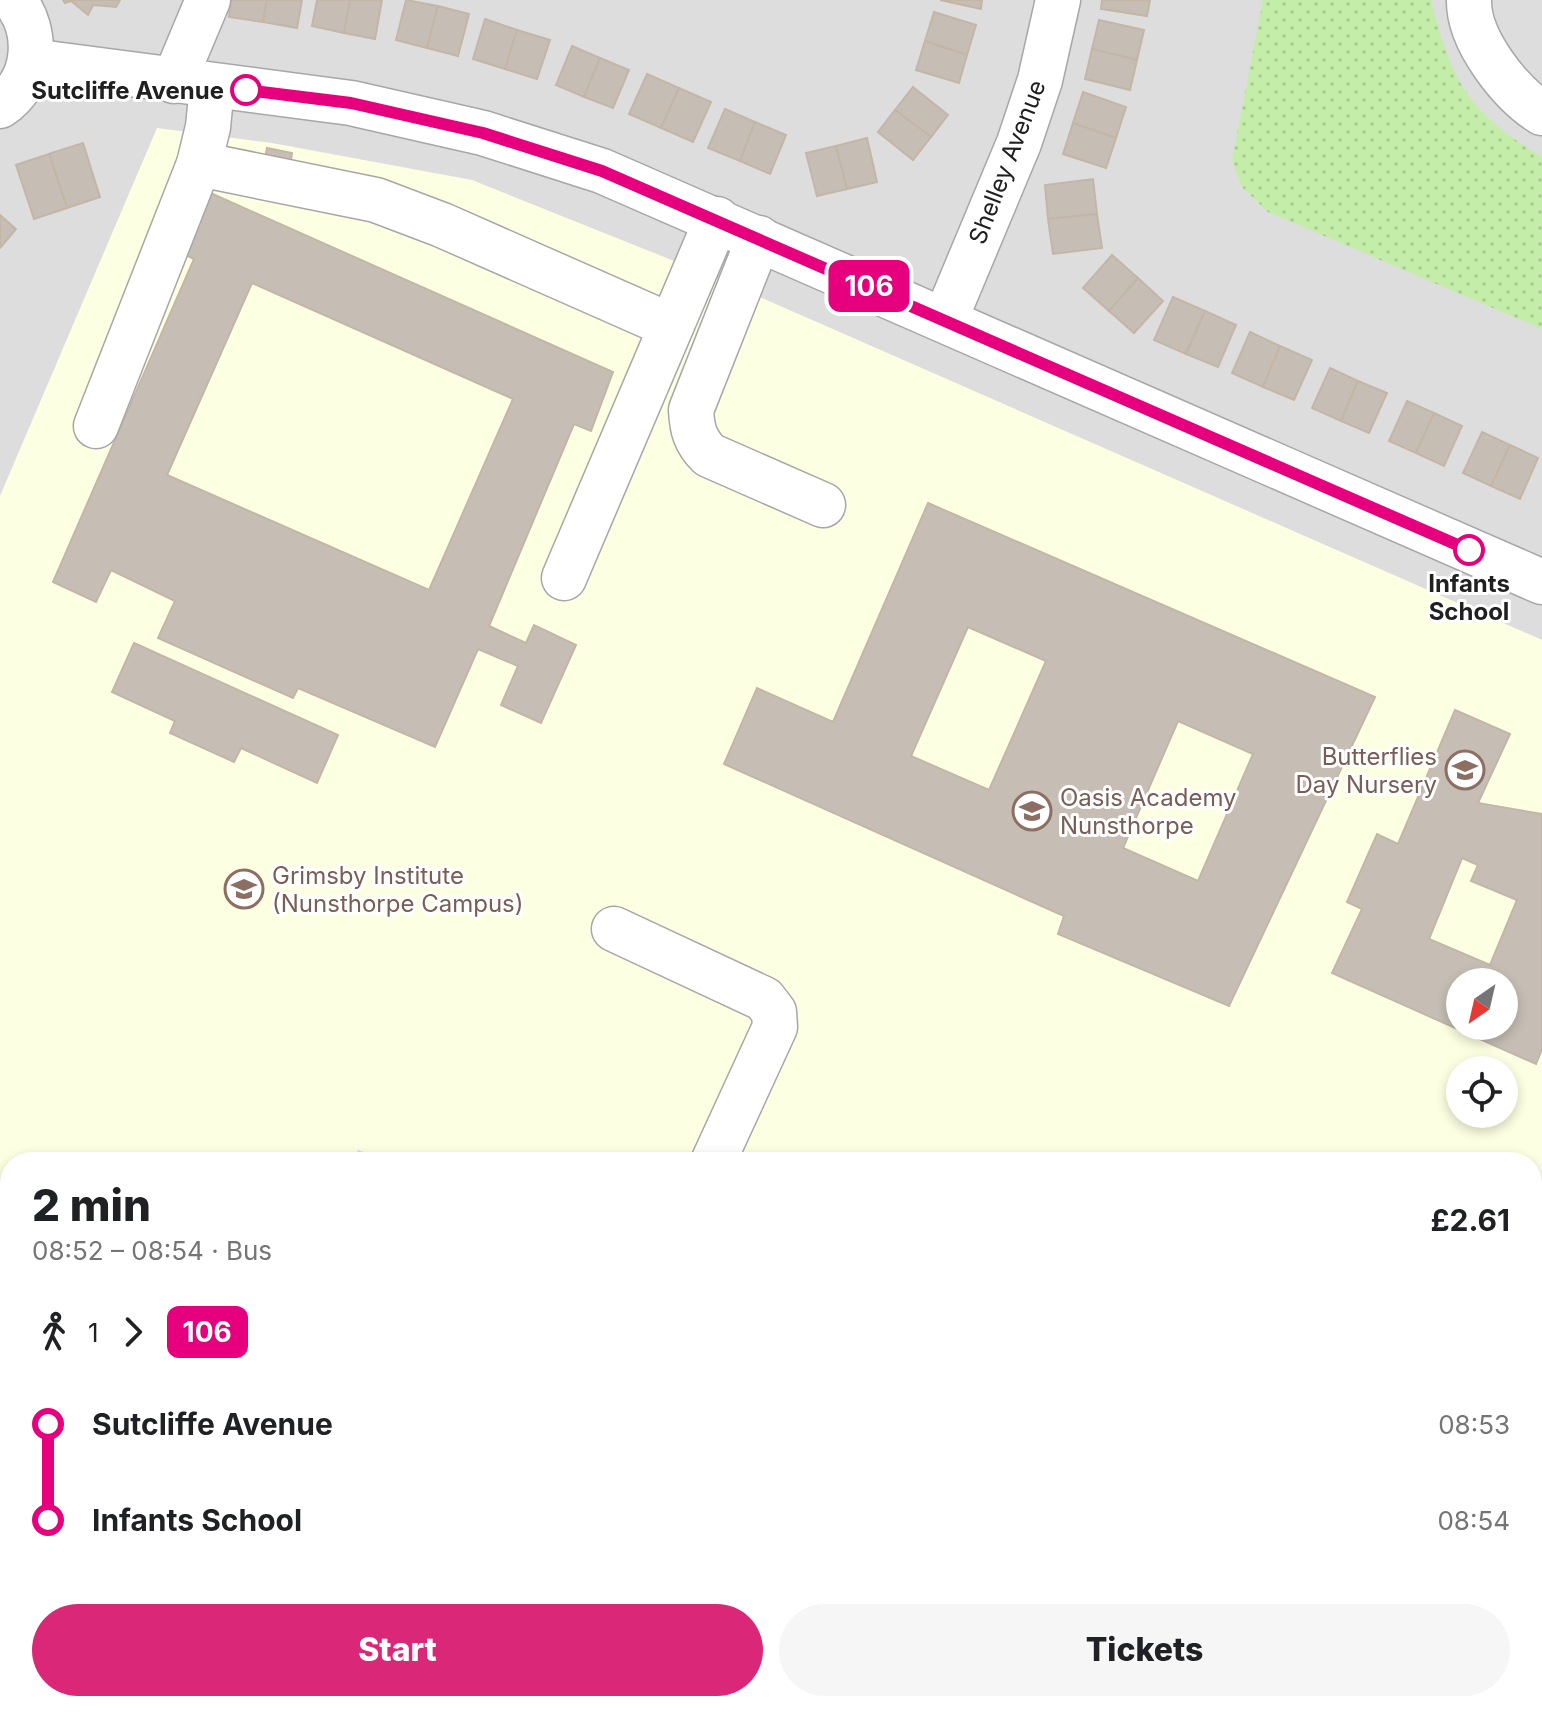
<!DOCTYPE html>
<html lang="en">
<head>
<meta charset="utf-8">
<style>
	body { margin:0; font-family:Inter,sans-serif; background:#f6f6f6; color:#202124; height:100vh; display:flex; flex-direction:column; font-size:30px; white-space:nowrap }
	* { box-sizing:border-box; margin:0 }
	p { font-size:26px; color:#757577 }
	.icon { flex:none; width:44px; height:44px; fill:none; stroke:currentColor; stroke-width:2; stroke-linecap:round; stroke-linejoin:round }
	.map { position:relative; flex:1; overflow:hidden }
	.details { position:absolute; left:0px; top:1152px; width:1542px; height:560px; display:flex; flex-direction:column; background:#fff; border-radius:32px 32px 0 0; box-shadow:0 4px 12px #0003 }
	.details>* { flex:none }
	.badge { padding:0 16px; border-radius:12px; font-size:28px; line-height:52px }
	.needle { width:52px; rotate:214deg }
	.buttons { position:absolute; left:1446px; top:968px; display:grid; gap:16px }
	.buttons a { display:grid; place-items:center; width:72px; height:72px; border-radius:50%; background:#fff; box-shadow:0 4px 12px #0003; font-size:40px }
	.map>.badge { position:absolute; translate:-50% -50%; box-shadow:0 0 0 4px #fff }
	.legs { display:flex; align-items:center; gap:12px; height:88px; padding:0 32px; font-size:26px }
	.legs p { margin-inline-start:auto }
	.summary { display:flex; align-items:center; justify-content:space-between; height:136px; padding:0 32px }
	h1 { font-size:44px; font-weight:800; line-height:60px }
	.button { display:flex; gap:16px; margin-top:auto; padding:16px 32px }
	.button a { flex:1; height:92px; border-radius:48px; background:#db2777; color:#fff; font-size:32px; font-weight:800; line-height:92px; text-align:center }
	.button a+a { background:#f6f6f6; color:#202124 }
	ul { padding:0 32px; list-style:none }
	li { display:flex; align-items:center; gap:28px; height:96px; font-size:30px }
	li i { display:grid; place-items:center; width:12px; height:100%; margin:0 10px; background:currentColor }
	li i::after { content:''; width:20px; height:20px; margin:-10px; border:6px solid; border-radius:50%; background:#fff }
	li p { margin-inline-start:auto }
	li:first-child i { background:linear-gradient(#0000 50%,currentColor 0) }
	li:last-child i { background:linear-gradient(currentColor 50%,#0000 0) }
	.map>svg:first-child { display:block }
</style>
</head>
<body>
<div class="map">
<svg width="1542" height="1712" viewBox="0 0 1542 1712">
	<defs>
		<pattern id="grass-dots" width="8" height="8" patternUnits="userSpaceOnUse" patternTransform="scale(2)"><rect width="8" height="8" fill="#c5edaa"/><path d="M2 2h.1M6 6h.1" fill="none" stroke="#a9cb92" stroke-width="1.8" stroke-linecap="round"/></pattern>
	</defs>
	<rect width="100%" height="100%" fill="#f1eee6"/>
	<path fill="#dedddd" fill-rule="evenodd" d="M0 0H1542V1712H0ZM1460 982H1504V1026H1460ZM1460 1070H1504V1114H1460ZM10 1162H1532V1702H10Z"/>
	<g fill="#fcffe1" fill-rule="evenodd">
		<path d="M157 128 272 143 472 180 714 277 1542 640V1405L1532 1428V1162H393L358 1150 353 1162H10V1199L0 1195V496ZM1460 982H1504V1026H1460ZM1460 1070H1504V1114H1460Z"/>
		<path d="M1228 1702H1412L1408 1712H1252Z"/>
	</g>
	<path fill="url(#grass-dots)" d="M1263 0H1431C1452 82 1468 112 1542 157V329L1268 212 1241 186 1232 160Z"/>
	<g fill="#c6beb5" stroke="#c3b6a7" stroke-width="2" fill-rule="evenodd">
		<path d="M63 0H120L116 7 93 5 88 15 71 1 65 3Z"/>
		<path d="M231 0H267L263 22 229 17Z"/>
		<path d="M267 0H302L297 28 263 22Z"/>
		<path d="M317 0H350L344 33 312 26Z"/>
		<path d="M350 0H382L375 39 344 33Z"/>
		<path d="M406 0 438 6 427 48 396 40Z"/>
		<path d="M940 0H982L981 9Z"/>
		<path d="M1102 0H1150L1147 16 1101 9Z"/>
		<path d="M438 6 469 14 458 56 427 48Z"/>
		<path d="M934 12 976 25 967 55 925 41Z"/>
		<path d="M485 19 517 30 505 69 473 59Z"/>
		<path d="M1099 20 1144 30 1137 60 1092 49Z"/>
		<path d="M517 30 550 40 537 79 505 69Z"/>
		<path d="M925 41 967 55 959 83 916 70Z"/>
		<path d="M572 46 600 58 584 97 556 85Z"/>
		<path d="M1092 49 1137 60 1130 90 1085 79Z"/>
		<path d="M600 58 629 70 613 108 584 97Z"/>
		<path d="M647 74 679 88 661 128 629 114Z"/>
		<path d="M913 87 948 115 931 137 895 110Z"/>
		<path d="M679 88 711 102 693 142 661 128Z"/>
		<path d="M1083 92 1126 107 1116 138 1073 123Z"/>
		<path d="M725 109 755 122 740 161 708 148Z"/>
		<path d="M895 110 931 137 913 160 878 132Z"/>
		<path d="M755 122 786 135 770 174 740 161Z"/>
		<path d="M1073 123 1116 138 1106 168 1063 154Z"/>
		<path d="M867 138 877 182 847 189 836 146Z"/>
		<path d="M83 143 100 197 67 208 49 154Z"/>
		<path d="M836 146 847 189 817 196 806 153Z"/>
		<path d="M267 148 292 153 289 173 263 169Z"/>
		<path d="M49 154 67 208 34 219 16 165Z"/>
		<path d="M1093 179 1097 214 1048 219 1045 185Z"/>
		<path d="M206 191 613 372 591 431 574 424 489 626 526 643 534 625 576 645 541 723 501 705 518 666 478 649 435 747 298 688 293 698 158 638 175 601 111 570 96 602 53 582 194 259 180 252ZM252 283 513 399 429 590 167 475Z"/>
		<path d="M1097 214 1102 248 1053 254 1048 219Z"/>
		<path d="M0 215 16 229 0 248Z"/>
		<path d="M1112 255 1138 278 1109 311 1083 288Z"/>
		<path d="M1138 278 1163 301 1134 333 1109 311Z"/>
		<path d="M1173 297 1205 311 1186 354 1154 340Z"/>
		<path d="M1205 311 1236 325 1218 367 1186 354Z"/>
		<path d="M1250 332 1280 346 1263 387 1232 373Z"/>
		<path d="M1280 346 1312 360 1294 400 1263 387Z"/>
		<path d="M1330 368 1358 381 1341 421 1312 408Z"/>
		<path d="M1358 381 1387 393 1369 433 1341 421Z"/>
		<path d="M1407 401 1434 413 1416 453 1389 441Z"/>
		<path d="M1434 413 1462 426 1444 466 1416 453Z"/>
		<path d="M1482 432 1510 445 1491 486 1463 473Z"/>
		<path d="M1510 445 1538 458 1520 499 1491 486Z"/>
		<path d="M928 503 1375 697 1229 1006 1058 934 1064 916 724 764 757 688 833 722ZM968 627 1046 661 989 790 911 756ZM1178 721 1253 754 1198 881 1123 848Z"/>
		<path d="M134 643 338 735 317 783 241 748 234 762 170 733 175 721 112 692Z"/>
		<path d="M1455 710 1510 734 1478 803 1542 814V1049L1536 1064 1332 973 1362 909 1347 902 1377 834 1398 844ZM1462 858 1478 865 1471 881 1517 900 1490 965 1429 939ZM1460 982H1504V1026H1460Z"/>
		<path d="M0 1366 10 1370V1404L5 1414 0 1412Z"/>
		<path d="M1538 1507 1542 1509V1574L1532 1570V1521Z"/>
		<path d="M1532 1583 1542 1587V1609L1532 1631Z"/>
		<path d="M0 1659 10 1662 6 1704 0 1703Z"/>
		<path d="M10 1691V1702H51L48 1712 6 1704Z"/>
		<path d="M66 1702H125L120 1712H61Z"/>
		<path d="M141 1702H172L197 1712H137Z"/>
		<path d="M221 1702H254L271 1709 269 1712H217Z"/>
		<path d="M304 1702H307L330 1712H300Z"/>
		<path d="M887 1702H926L921 1712H887L883 1710Z"/>
		<path d="M926 1702H965L960 1712H921Z"/>
		<path d="M1472 1702H1503L1498 1712Z"/>
	</g>
	<g fill="none" stroke-linecap="round" stroke-linejoin="round">
		<g stroke="#a7a7a7" stroke-width="47">
			<g id="minor">
				<path d="M1469 0C1468 40 1510 93 1542 113"/>
				<path d="M31 61 351 103 483 133 602 171 1542 582"/>
				<path d="M174 81 208 0"/>
				<path d="M0 106C36 82 40 32 14 0"/>
				<path d="M199 164 376 200 442 225 671 326"/>
				<path d="M759 238 691 410C692 429 695 441 709 455L823 505"/>
				<path d="M945 320 1019 143 1040 80 1058 0"/>
				<path d="M96 426 199 164 208 127 212 86"/>
				<path d="M564 578 717 219"/>
				<path d="M614 929 764 999 774 1012 775 1027 713 1162"/>
				<path d="M0 1232 10 1236"/>
				<path d="M1131 1702 1155 1712"/>
			</g>
		</g>
		<use href="#minor" stroke="#fff" stroke-width="44"/>
	</g>
	<g fill="none" stroke-linecap="round" stroke-linejoin="round">
		<g stroke="#fff" stroke-width="18">
			<path id="line-1" d="M246 90 351 103 483 133 602 171 1469 550"/>
		</g>
		<use href="#line-1" stroke="#e6007e" stroke-width="12"/>
	</g>
	<defs>
		<g id="school-ring" transform="scale(2)"><circle r="9.5" fill="#fff" stroke="#8d6e63" stroke-width="1.5"/><path d="M0-5L7-2L0 1L-7-2ZM-4 1L0 2.5L4 1V4Q0 6-4 4Z" fill="#8d6e63"/></g>
		<g id="university-ring" transform="scale(2)"><circle r="9.5" fill="#fff" stroke="#8d6e63" stroke-width="1.5"/><path d="M0-5L7-2L0 1L-7-2ZM-4 1L0 2.5L4 1V4Q0 6-4 4Z" fill="#8d6e63"/></g>
	</defs>
	<g fill-rule="evenodd">
		<use href="#school-ring" x="1465" y="770"/>
		<use href="#school-ring" x="1032" y="811"/>
		<use href="#university-ring" x="244" y="889"/>
	</g>
	<g fill="#fff" stroke="#e6007e" stroke-width="4">
		<circle cx="246" cy="90" r="14"/>
		<circle cx="1469" cy="550" r="14"/>
	</g>
	<g text-anchor="middle" dominant-baseline="central" stroke-width="6" stroke-linejoin="round" paint-order="stroke">
		<g font-size="24" font-weight="bold" fill="#202020" stroke="#fff" text-anchor="end">
			<text x="224" y="90">Sutcliffe Avenue</text>
			<text x="1469" y="583" text-anchor="middle">Infants<tspan x="1469" dy="28">School</tspan></text>
		</g>
		<g font-size="24" fill="#202020" stroke="#fff">
			<text transform="translate(1007 162) rotate(-69)">Shelley Avenue</text>
		</g>
		<g font-size="24" fill="#785e54" stroke="#fff" text-anchor="start">
			<text x="1437" y="756" text-anchor="end">Butterflies<tspan x="1437" dy="28">Day Nursery</tspan></text>
			<text x="1060" y="797">Oasis Academy<tspan x="1060" dy="28">Nunsthorpe</tspan></text>
			<text x="272" y="875">Grimsby Institute<tspan x="272" dy="28">(Nunsthorpe Campus)</tspan></text>
		</g>
	</g>
</svg>
<div class="buttons">
<a><svg class="needle" viewBox="-14 -14 28 28"><path d="M0-13l5 13h-10z" fill="#e53935"/><path d="M0 13l5-13h-10z" fill="#757577"/></svg></a>
<a><svg class="icon" aria-label="locate" viewBox="0 0 24 24"><circle cx="12" cy="12" r="6"/><path d="M12 2v4M12 18v4M2 12h4M18 12h4"/></svg></a>
</div>
<b class="badge" style="left:869px;top:286px;background:#e6007e;color:#fff">106</b>
<section class="details">
<div class="summary"><div><h1>2 min</h1><p>08:52 – 08:54 · Bus</p></div><b>£2.61</b></div>
<div class="legs"><svg class="icon" aria-label="walk" viewBox="0 0 24 24"><circle cx="13" cy="4" r="2"/><path d="M13 8l-2 6 4 7M11 14l-3 7M7 12l3-4h3l4 4"/></svg>1<svg class="icon" aria-label="forward" viewBox="0 0 24 24"><path d="M9 5l7 7-7 7"/></svg><b class="badge" style="background:#e6007e;color:#fff">106</b></div>
<ul>
<li><i style="color:#e6007e"></i><b>Sutcliffe Avenue</b><p>08:53</p></li>
<li><i style="color:#e6007e"></i><b>Infants School</b><p>08:54</p></li>
</ul>
<div class="button"><a>Start</a><a>Tickets</a></div>
</section>
</div>
</body>
</html>
